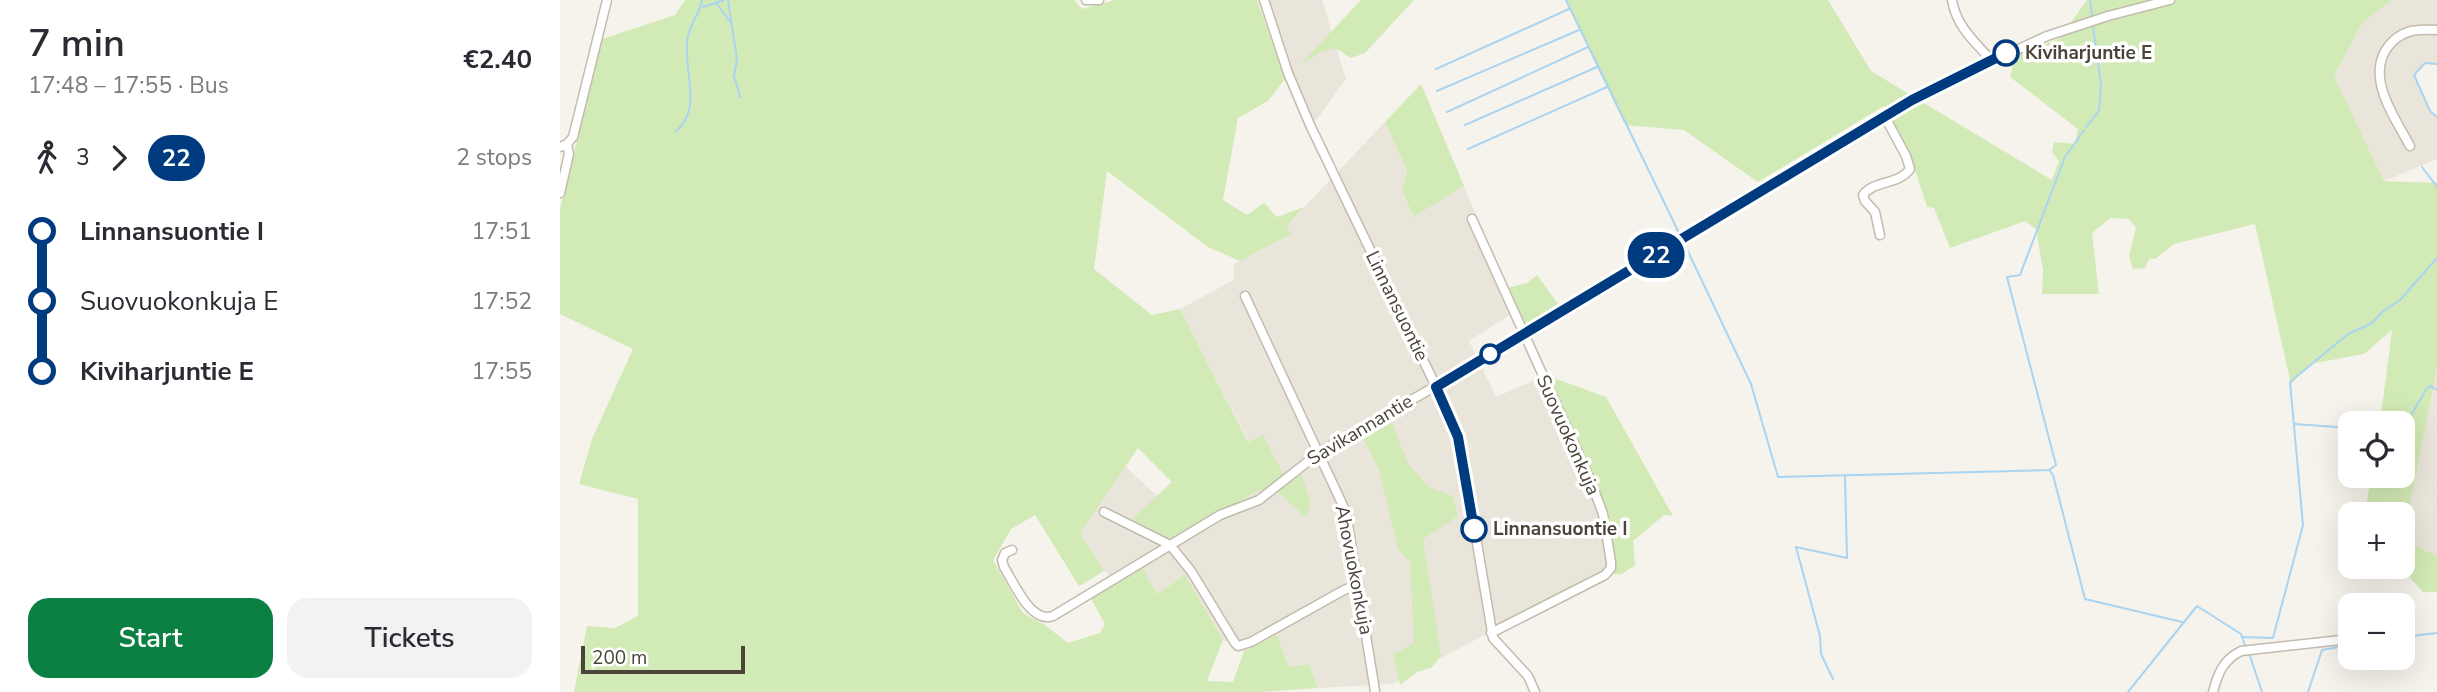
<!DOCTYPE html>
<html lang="en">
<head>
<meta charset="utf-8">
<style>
	body { margin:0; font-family:"Nunito Sans",sans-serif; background:#f2f2f3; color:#2b2b33; height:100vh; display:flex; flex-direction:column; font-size:26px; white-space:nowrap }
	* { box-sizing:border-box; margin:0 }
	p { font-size:23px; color:#7c7c81 }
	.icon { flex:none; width:38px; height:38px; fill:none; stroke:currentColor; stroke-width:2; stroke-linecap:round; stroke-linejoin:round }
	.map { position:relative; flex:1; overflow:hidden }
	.details { display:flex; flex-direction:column; background:#fff; width:560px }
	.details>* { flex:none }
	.badge { padding:0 14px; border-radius:23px; font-size:24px; line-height:46px }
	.buttons { position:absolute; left:1778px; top:411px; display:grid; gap:14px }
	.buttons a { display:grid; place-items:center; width:77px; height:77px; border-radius:14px; background:#fff; box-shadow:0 7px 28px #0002; font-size:35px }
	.scale { position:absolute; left:21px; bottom:18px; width:164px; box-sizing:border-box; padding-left:7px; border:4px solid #4b4439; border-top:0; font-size:19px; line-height:24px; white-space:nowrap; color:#4b4439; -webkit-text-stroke:5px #fff; paint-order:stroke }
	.map>.badge { position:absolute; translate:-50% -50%; box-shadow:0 0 0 4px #fff }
	.legs { display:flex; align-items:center; gap:10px; height:77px; padding:0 28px; font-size:23px }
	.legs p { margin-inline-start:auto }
	.summary { display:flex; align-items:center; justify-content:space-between; height:119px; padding:0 28px }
	h1 { font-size:38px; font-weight:600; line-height:52px }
	.button { display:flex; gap:14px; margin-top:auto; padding:14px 28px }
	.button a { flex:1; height:80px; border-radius:21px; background:#0b8043; color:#fff; font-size:28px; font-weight:600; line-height:80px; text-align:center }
	.button a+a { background:#f2f2f3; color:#2b2b33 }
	ul { padding:0 28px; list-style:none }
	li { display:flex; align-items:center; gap:24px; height:70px; font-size:26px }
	li i { display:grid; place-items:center; width:10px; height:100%; margin:0 9px; background:currentColor }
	li i::after { content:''; width:18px; height:18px; margin:-9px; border:5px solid; border-radius:50%; background:#fff }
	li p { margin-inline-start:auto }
	li:first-child i { background:linear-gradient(#0000 50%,currentColor 0) }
	li:last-child i { background:linear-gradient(currentColor 50%,#0000 0) }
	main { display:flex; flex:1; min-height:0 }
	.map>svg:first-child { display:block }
</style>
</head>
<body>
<main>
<section class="details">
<div class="summary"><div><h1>7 min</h1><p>17:48 – 17:55 · Bus</p></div><b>€2.40</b></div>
<div class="legs"><svg class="icon" aria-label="walk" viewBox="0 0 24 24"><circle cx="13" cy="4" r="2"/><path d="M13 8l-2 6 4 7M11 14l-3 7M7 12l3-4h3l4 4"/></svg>3<svg class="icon" aria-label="forward" viewBox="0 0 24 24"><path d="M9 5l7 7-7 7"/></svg><b class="badge" style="background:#003b80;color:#fff">22</b><p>2 stops</p></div>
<ul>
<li><i style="color:#003b80"></i><b>Linnansuontie I</b><p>17:51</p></li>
<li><i style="color:#003b80"></i><span>Suovuokonkuja E</span><p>17:52</p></li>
<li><i style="color:#003b80"></i><b>Kiviharjuntie E</b><p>17:55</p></li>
</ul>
<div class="button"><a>Start</a><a>Tickets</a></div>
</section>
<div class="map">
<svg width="1877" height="692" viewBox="0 0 1877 692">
	<rect width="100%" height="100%" fill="#f6f3ec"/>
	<g fill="#eae5da">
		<path d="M709 0H762L786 79 755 122 730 66Z"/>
		<path d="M1832 0H1877V64L1865 63 1854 76 1871 111 1877 117V159L1824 181 1774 76 1802 23Z"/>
		<path d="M825 122 847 170 842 190 852 216 904 186 956 311 909 341 936 397 979 378 1040 513 1049 566 1045 571 832 684 758 688 749 664 729 667 717 635 684 651 663 640 625 575 597 594 558 580 544 571 520 533 565 466 597 496 573 519 703 435 689 442 620 309 674 280V264L731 234 727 225Z"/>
		<path d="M1877 369V556L1843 541Z"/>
	</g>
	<g fill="#d2eab5">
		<path d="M125 0H514L522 9 555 0H697L725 79 708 101 678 118 663 200 687 215 704 203 717 217 744 207 727 225 731 234 680 261 648 247 547 171 534 269 592 315 620 309 688 442 703 435 724 476 740 472 751 502 746 518 719 493 699 490 610 541 572 519 612 482 578 448 520 533 544 571 519 586 475 515 451 529 433 560 463 613 485 625 508 643 540 633 545 624 530 597 581 566 597 594 625 575 663 640 647 681 673 682 684 651 717 635 729 667 749 664 758 688 700 692H14L27 626 55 628 78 616V499L19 484 32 439 73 349 0 314V209L42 39 115 15Z"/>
		<path d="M801 0H854L805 53 791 58 775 48 759 53 740 65Z"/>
		<path d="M1005 0H1268L1311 71 1492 180 1499 161 1492 152 1494 142 1515 144 1518 129 1450 77 1455 56 1500 38 1527 0H1832L1802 23 1774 76 1824 181 1877 183V369L1843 540 1877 556V592H1863L1840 567H1843V514H1805L1811 476H1843V424L1820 423 1832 330 1804 354 1755 363 1746 368 1731 384 1695 224 1614 244 1595 259H1589L1585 268 1573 269 1569 256 1576 228 1569 219 1550 218 1532 233 1539 294H1482L1483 270 1476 229 1465 221 1390 248 1374 208 1367 207 1352 160 1324 106 1198 182 1124 130 1065 125Z"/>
		<path d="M861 84 904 186 853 217 842 190 847 170 825 122Z"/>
		<path d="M977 275 998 304 965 326 947 288 967 283Z"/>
		<path d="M991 377 1046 397 1113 516 1104 515 1073 541 1075 565 1062 574H1054C1054 505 1018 443 990 382Z"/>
		<path d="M831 420 848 464 869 487 893 496 898 516 863 539 881 656 871 668 857 672 840 685 833 655 854 643 850 562 838 549 819 470 803 438Z"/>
	</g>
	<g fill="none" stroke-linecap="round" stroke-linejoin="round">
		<g stroke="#a9d4f2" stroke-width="2">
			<path d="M168 0 177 59 174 76 180 97"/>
			<path d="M1006 0 1120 235"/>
			<path d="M1530 0 1532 16"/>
			<path d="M156 3 172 24"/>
			<path d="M143 7 164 0"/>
			<path d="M1877 64 1865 63 1854 75 1870 111 1877 117"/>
			<path d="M876 69 1009 9"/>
			<path d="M877 91 1019 30"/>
			<path d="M887 112 1028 47"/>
			<path d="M905 125 1037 67"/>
			<path d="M1526 127 1539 111 1541 85 1533 26"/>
			<path d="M115 132C145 108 121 68 128 36 131 21 141 12 142 0"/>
			<path d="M908 149 1047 87"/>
			<path d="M1862 167 1877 187"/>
			<path d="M1124 243 1191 384 1218 477 1489 470 1496 465 1447 277 1460 275 1505 157 1524 130"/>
			<path d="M1735 424 1790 428"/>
			<path d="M1843 429 1867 388 1871 386 1877 390"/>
			<path d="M1490 471 1493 475 1525 599 1622 622"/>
			<path d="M1682 637 1713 638 1743 525 1730 382 1788 334 1812 323 1822 312 1840 300 1877 258"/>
			<path d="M1843 637 1877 633"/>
			<path d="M1689 653 1702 692"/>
			<path d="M1273 679 1261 654 1260 636 1236 547 1287 558 1285 477"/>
			<path d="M1568 692 1637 606 1681 634 1686 648"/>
			<path d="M1748 692 1762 650 1790 645"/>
		</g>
		<g stroke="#c2bbae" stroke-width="11">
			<g id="minor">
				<path d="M526 0H539"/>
				<path d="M704 0 728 73 750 125 894 424 903 460 933 638 968 676 975 692"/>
				<path d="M1392 0C1396 26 1415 42 1431 60"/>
				<path d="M1850 146C1834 116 1802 73 1832 42 1845 29 1859 29 1877 30"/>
				<path d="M0 147 7 144 13 137 47 0"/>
				<path d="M0 193 9 154 7 144"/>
				<path d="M912 219 1030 479 1043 514 1051 562V568L1045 575 931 633"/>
				<path d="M1320 235 1315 212 1305 201 1303 195C1314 180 1339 185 1350 169L1346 156 1325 117"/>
				<path d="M685 296 786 512 815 691"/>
				<path d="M544 512 610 545 631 571 675 643 678 646 691 642 784 590 799 584"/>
				<path d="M452 550 445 553 442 560 444 567C454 583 471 624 493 616L660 515 699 500 760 452 876 386 1378 86 1487 36 1548 16 1610 0"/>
				<path d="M1653 692C1658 673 1663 660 1681 651L1790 639"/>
			</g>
		</g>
		<use href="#minor" stroke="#fff" stroke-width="8"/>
	</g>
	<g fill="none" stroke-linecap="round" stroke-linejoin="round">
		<g stroke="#fff" stroke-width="16">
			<path id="line-1" d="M914 529 898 437 876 387 1352 100 1446 53"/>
		</g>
		<use href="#line-1" stroke="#003b80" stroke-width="10"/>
	</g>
	<g fill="#fff" stroke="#003b80" stroke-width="3.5">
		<circle cx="1446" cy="53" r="12"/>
		<circle cx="930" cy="354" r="9"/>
		<circle cx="914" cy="529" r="12"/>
	</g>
	<g text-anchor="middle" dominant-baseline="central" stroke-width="7" stroke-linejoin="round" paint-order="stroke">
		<g font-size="19" font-weight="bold" fill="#4b4439" stroke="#fff" text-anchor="start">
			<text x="1465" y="53">Kiviharjuntie E</text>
			<text x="933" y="529">Linnansuontie I</text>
		</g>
		<g font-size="19" fill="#4b4439" stroke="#fff">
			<text transform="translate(837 306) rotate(64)">Linnansuontie</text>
			<text transform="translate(800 430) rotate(-31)">Savikannantie</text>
			<text transform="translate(1008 435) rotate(66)">Suovuokonkuja</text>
			<text transform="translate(794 570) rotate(79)">Ahovuokonkuja</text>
		</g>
	</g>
</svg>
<div class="buttons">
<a><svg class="icon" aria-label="locate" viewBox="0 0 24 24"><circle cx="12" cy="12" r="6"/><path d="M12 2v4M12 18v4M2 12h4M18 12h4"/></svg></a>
<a>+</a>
<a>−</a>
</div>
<div class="scale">200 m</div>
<b class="badge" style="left:1096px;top:255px;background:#003b80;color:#fff">22</b>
</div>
</main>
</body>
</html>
